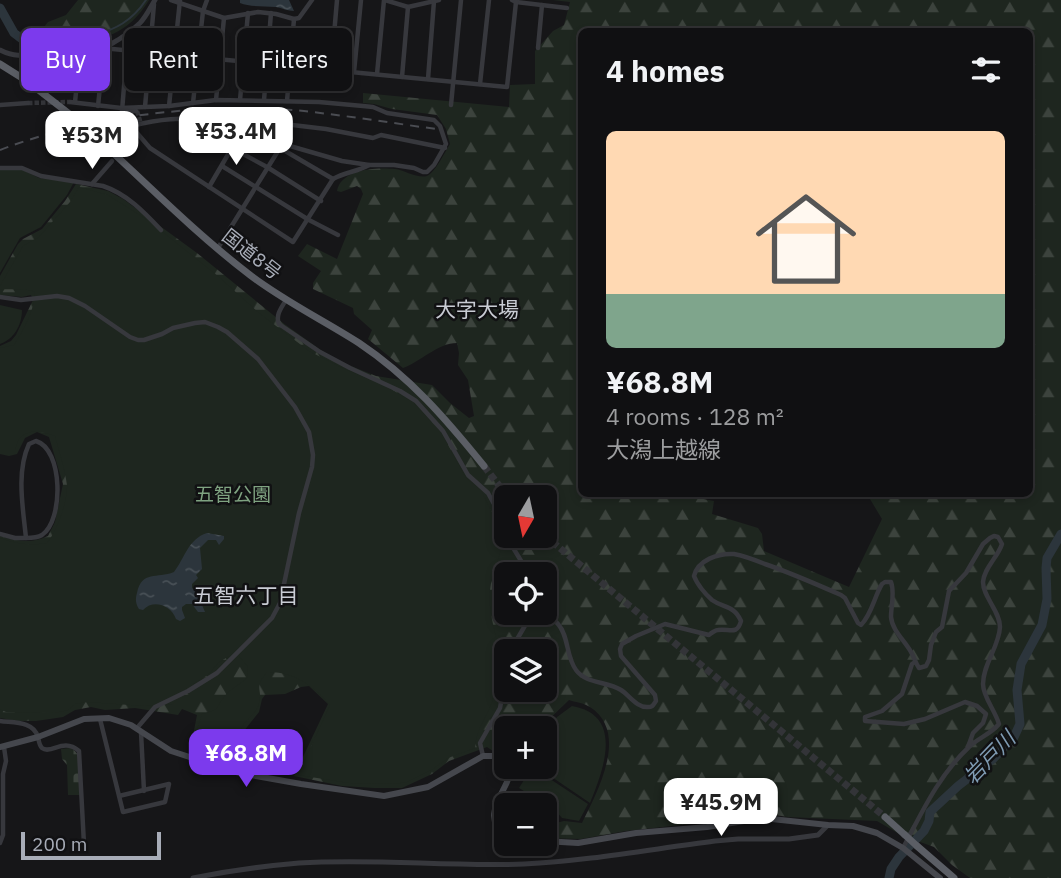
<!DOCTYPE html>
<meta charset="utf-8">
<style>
body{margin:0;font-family:"IBM Plex Sans","Noto Sans JP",sans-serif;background:#19191b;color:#f1f3f6;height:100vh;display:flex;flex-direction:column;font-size:26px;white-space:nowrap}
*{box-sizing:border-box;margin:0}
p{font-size:23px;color:#9c9d9f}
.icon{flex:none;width:38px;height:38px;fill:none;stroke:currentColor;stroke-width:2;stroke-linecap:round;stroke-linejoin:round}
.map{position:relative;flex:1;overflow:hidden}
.details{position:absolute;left:578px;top:28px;width:455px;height:469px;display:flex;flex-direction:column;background:#101012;border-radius:10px;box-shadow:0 4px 10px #0003,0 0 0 2px #303032}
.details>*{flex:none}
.top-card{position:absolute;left:21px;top:28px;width:452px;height:63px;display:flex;gap:14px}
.needle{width:46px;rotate:189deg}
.controls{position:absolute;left:494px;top:485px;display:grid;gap:14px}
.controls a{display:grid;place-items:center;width:63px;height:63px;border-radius:10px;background:#101012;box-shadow:0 4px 10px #0003,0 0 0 2px #303032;font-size:35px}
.scale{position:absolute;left:21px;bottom:18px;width:140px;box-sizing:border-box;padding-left:7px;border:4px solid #a8adb8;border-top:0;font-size:19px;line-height:24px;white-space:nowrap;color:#a8adb8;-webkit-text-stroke:5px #111113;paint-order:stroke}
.price{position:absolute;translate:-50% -60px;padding:0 16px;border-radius:14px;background:#fff;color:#222;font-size:23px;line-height:46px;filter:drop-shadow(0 2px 4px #0008)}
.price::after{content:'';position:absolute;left:50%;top:42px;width:21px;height:16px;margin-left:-10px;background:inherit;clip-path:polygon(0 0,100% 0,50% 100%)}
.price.selected{background:#7c3aed;color:#fff}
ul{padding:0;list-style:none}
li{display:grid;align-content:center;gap:14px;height:371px;padding:0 28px}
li+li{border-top:2px solid #303032}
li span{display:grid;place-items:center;height:217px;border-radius:10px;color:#555}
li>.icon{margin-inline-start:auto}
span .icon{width:126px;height:126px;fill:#fffc;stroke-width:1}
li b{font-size:30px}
h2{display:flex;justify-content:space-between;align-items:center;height:84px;padding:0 28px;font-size:30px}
.chip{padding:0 24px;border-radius:10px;background:#101012;box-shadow:0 4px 10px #0003,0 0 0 2px #303032;font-size:24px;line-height:63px}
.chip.selected{background:#7c3aed;color:#fff}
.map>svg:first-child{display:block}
.forest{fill:url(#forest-firs);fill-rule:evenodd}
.cemetery{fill:url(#cemetery-stones)}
.green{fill:#1e261f}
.water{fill:url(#water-ripples)}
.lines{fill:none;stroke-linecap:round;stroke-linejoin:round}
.stream{stroke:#2c353c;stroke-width:2}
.river{stroke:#2c353c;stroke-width:9}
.minor-tunnel{stroke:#333438;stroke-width:4.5;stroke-dasharray:4.5 2;stroke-linecap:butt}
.trunk-tunnel{stroke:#333438;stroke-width:7;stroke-dasharray:7 3.5;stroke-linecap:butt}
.minor{stroke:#37383d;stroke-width:4.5}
.tertiary{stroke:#37383d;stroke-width:5}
.secondary{stroke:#45474d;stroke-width:6}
.trunk{stroke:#5b5e65;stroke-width:7}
.rail{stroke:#4a4c52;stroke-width:2;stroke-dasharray:9 7;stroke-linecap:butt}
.trunk-bridge{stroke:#5b5e65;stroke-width:7}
.labels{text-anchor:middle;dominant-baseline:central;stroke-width:5;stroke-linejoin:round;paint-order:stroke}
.street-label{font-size:19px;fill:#a8adb8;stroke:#111113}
.park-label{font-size:19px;fill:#7fa381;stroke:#111113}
.neighbourhood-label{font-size:21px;fill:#c9ccd4;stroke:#111113}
.water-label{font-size:21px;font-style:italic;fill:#7f9bb3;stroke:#111113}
</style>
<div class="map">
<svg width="1061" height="878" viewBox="0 0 1061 878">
<defs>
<pattern id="forest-firs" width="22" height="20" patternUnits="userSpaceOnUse" patternTransform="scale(1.75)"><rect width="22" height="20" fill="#1e261f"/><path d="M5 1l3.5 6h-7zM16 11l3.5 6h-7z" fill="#3c433d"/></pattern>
<pattern id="cemetery-stones" width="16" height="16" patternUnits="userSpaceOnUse" patternTransform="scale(1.75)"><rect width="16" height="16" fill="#1e261f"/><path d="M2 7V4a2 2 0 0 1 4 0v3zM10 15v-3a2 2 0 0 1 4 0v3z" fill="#3c433d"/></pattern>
<pattern id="water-ripples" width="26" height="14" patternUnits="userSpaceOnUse" patternTransform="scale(1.75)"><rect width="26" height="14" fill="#2c353c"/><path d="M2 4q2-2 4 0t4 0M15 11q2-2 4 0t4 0" fill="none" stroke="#485056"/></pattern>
</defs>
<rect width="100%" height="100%" fill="#161618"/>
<g class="forest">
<path d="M78,0H149C121,46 85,41 38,45L32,42L48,22L66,15Z"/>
<path d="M553,0H1061V878H970L952,865L934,847L901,835L877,821L788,817L762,813L717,821L626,831L581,839L544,838V826L564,821L582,823C597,792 630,733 590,707C584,703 575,702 569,700L540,728H506V755L493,751L487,747L449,761L432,774L402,788H375L342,786L294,776L328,704L309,686L301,687L285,694L265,695L262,699L259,712L243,732L233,756L232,762L201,754L203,744L192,741L197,715L182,709L178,715L135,708L105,710L91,707L75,710L63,717L36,721H18L0,718V536C16,541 32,544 48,536L55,522L63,484L49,437L37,432L25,438L17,454L9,456L0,454V346L11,341L16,335L33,300L31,295L22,297L0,295V276L18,244L23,239L42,229L65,201L76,184L108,191L123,199L197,253L283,323L325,353L346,364L376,376L432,385L450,403L469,418L474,416L468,380L458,365L459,353L457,343C438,343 420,362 403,368L368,339L372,330L354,314L353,308L313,289V283L321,271L298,256L307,244L337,259L363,194L361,189L357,186L341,192L337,191C341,169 376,167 395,169C404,170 418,179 427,176C435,173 445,152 450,144L446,129L437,115L392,109L374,104L363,103V93L509,107L510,85L535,84V51L553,31L564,25L570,2ZM581,32H1029V494H867L882,519L849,587L764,551L762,534L758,528L712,514L714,501L698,498V494H581ZM506,497H544V536H506ZM506,574H544V612H506ZM506,651H544V690H506Z"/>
</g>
<polygon class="cemetery" points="70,748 75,751 78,755 80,795 68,795 67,765 62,759 61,749"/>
<g class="green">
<polygon points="0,170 23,170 39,178 74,182 67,195 41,227 20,238 0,273"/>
<path d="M79,187L108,195L149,221L219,277L259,313L309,351L340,367L384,385L413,402L441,432L466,478L481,490L505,539C498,561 487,583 490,606C492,627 500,644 498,665C497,677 495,691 492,702C486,719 476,729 475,748L448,758L433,769L407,782L394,784L349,783L298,775L330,705C313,686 294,671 267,672C253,689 263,688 259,703C257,713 247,718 242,727C237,736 233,748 229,759L204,753L205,743L194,738L202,714C221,709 214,710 224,697C227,692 241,683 247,678L248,667L239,656H229L218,663L208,675L193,684L173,704L145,706L86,702L75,704L68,710L55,713L6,712L0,709V538C16,544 31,546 47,543C57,531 68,501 67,485C65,469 59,451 55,436C44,432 29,428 20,438C17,441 17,446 15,450H0V348L14,345C24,329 34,312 35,292C27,288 10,290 0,289V286L23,246L39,237L70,202Z"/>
<path d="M0,305L22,310C22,325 14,339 0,344Z"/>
<path d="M572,706C625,715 603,771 590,803L537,767L544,766V731L557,717Z"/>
<polygon points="532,767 588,804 579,821 562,818 555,810 519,788"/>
</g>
<g class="water">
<path d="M240,0H289L294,11C288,11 282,8 276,7C264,6 250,7 240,3Z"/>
<path d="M207,533L224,536V539L219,545L216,540H208L200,548L202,569L196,575L198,578L192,584V588L202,597V605L205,612H198L192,604H186L182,607V610L185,618L180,621L176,619C171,605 153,599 143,610L139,609C136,604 135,600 137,593C142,570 157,579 174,572C185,558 188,539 207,533Z"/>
</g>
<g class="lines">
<path class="stream" d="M93,36C116,29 132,21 146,0"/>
<g class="river">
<path d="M0,8L14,33L31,46C51,41 72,41 93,36"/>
<polyline points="889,878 891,869 899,857 924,831 929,821 930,812 958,786 993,759 1014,737 1020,724 1017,690 1021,664 1042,625 1047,599 1046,568 1047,558 1061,534"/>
</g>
<g class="minor-tunnel">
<polyline points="28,103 70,102"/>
<polyline points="137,111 141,124"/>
<polyline points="114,157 122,142"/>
</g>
<g class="trunk-tunnel">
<polyline points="484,466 508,497"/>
<polyline points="544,535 885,817"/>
</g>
<g class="minor">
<polyline points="171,0 224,18 258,12 276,14 294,19 299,18 312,0"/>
<polyline points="385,0 408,7 439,0"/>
<polyline points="512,0 516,2 567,8"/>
<polyline points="102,48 507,87 516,2"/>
<polyline points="538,48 542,5"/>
<polyline points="127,50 122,111 136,111"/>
<polyline points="331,70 337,0"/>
<polyline points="354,72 361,0"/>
<polyline points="377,74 384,0"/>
<polyline points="402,77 408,7"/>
<polyline points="428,79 434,1"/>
<polyline points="480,84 489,0"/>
<polyline points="216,100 224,18"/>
<polyline points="240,100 248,13"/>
<polyline points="264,100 271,13"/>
<polyline points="287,101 294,19"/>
<polyline points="70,102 121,108 169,106 216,100 319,102 363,106 373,107 387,113 434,120 440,126 446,144 434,165 427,172 423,172 414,168 394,165 369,165 342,161 210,123 284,124 326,129 373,138 381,135 445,148"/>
<polyline points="75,102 80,54"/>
<polyline points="193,103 203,11 207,0"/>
<polyline points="0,105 28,103"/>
<polyline points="451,105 461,0"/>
<polyline points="98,106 104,48"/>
<polyline points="169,106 180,0"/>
<polyline points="145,107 154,4"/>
<path d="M210,123C185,115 156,120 131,126L150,148L293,242L333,179C345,172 357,172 369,165"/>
<polyline points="122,142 131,126"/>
<polyline points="232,148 267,167 321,201"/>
<polyline points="280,148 333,179"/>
<polyline points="222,166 309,220 338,235"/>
<path d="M0,168H22L41,176L103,186C127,194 144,212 161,230"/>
<polyline points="92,184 112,161"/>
<polyline points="209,187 240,134"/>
<polyline points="218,248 283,143"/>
<polyline points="0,297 21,300 57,296 69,298 85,306 130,337 138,340 144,340 162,334 173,328 195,323 205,322 218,327 227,332 258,359 295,407 309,432 313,455 312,467 299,513 280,603 272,618 217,673 188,691 155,707 137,728"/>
<path d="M286,300C282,307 275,315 279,324L320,352L350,368L400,391L416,401L443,431L468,475L488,493L494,504L506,534"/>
<path d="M36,441C63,449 64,520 42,535C37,538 32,538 26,538C23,508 16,472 29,444Z"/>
<polyline points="0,534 15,538 26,538"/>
<polyline points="506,536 529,574"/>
<path d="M540,612C546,616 554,619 558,624C569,636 566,657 576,670C586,684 607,681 621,690C629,695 637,708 648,707C653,707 653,705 656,701L655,695L621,656L620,649L622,644L636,636L665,624L709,635C711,633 716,630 718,630C729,628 737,636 741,621C734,605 723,608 712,600C705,594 697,584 694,576C698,560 718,553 734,554C745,556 755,560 765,564C791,573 816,584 841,595L845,598L858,623L861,625C872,614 874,597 882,584L885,582H891C895,593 891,605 891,617C892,630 905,641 911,652C914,657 915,662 919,668L926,666L929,660L931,645L936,632L942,627L949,591L966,573L983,544L990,538L994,536L998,537L1002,544C998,557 984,568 983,582C983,597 1000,611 1000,627C999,647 983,664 983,684C983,697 995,710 999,724C991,734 978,738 969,747C939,775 922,812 903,848"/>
<polyline points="512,651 516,641 533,612"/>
<polyline points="915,662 912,664 902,694 882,711 865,717 865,721 904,724 925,719 965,702 977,706 986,714 983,723 973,733 968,747"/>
<polyline points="100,719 123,812 165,802 169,784 119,796"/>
<path d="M0,721C14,723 33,721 38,737C39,741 39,745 42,748C51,755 63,737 79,751L84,844"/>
<polyline points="141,732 144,791"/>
<polyline points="483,756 480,743 500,708 504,687 506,669"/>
<polyline points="0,843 3,835 3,774 6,761 4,747"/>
</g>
<g class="tertiary">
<path d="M0,50C19,60 29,53 48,51C60,50 70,55 81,54C102,52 125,37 140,23C146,17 150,8 155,0"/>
<path d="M193,878C228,871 264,866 299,863C374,858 449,867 524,864C588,861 652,849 715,841L738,839H789L818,835L828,825"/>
</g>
<g class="secondary">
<polyline points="0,747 38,737 84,719 109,718 131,725 171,751 239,773 301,784 384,796 428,787 483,756 494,756 506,764"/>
<path d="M506,834C483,820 499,800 507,782L509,777L507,766"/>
<polyline points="544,841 578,843 636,833 707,827 762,818 828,825 853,826 877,833 903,848 940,878"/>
</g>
<g class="trunk">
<polyline points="0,64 27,81 72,116"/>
<path d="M95,136C146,183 195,233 250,275C284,301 323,320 359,343C410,377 446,419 484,466"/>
<polyline points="885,817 905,835"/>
<polyline points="917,846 954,878"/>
</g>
<path class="rail" d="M0,150C90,115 208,102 304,111C348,116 392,123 436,129"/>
<g class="trunk-bridge">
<polyline points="72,116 95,136"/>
<polyline points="905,835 917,846"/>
</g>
</g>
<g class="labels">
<g class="street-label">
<text transform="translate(252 254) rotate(38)">国道8号</text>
</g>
<g class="park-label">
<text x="233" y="494">五智公園</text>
</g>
<g class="neighbourhood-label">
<text x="477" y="309">大字大場</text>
<text x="246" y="595">五智六丁目</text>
</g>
<g class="water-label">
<text transform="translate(989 757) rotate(-46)">岩戸川</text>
</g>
</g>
</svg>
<div class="controls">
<a><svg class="needle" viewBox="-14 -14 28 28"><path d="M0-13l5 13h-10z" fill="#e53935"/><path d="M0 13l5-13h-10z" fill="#9c9d9f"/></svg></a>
<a><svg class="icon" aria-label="locate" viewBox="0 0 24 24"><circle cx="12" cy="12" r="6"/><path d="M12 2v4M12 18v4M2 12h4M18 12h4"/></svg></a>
<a><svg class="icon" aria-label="layers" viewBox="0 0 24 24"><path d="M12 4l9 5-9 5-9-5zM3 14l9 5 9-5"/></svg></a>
<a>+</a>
<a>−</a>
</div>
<div class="scale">200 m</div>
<b class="price" style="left:236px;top:167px">¥53.4M</b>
<b class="price" style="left:92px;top:171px">¥53M</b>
<b class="price selected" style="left:246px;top:789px">¥68.8M</b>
<b class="price" style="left:721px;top:838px">¥45.9M</b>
<div class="top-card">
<a class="chip selected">Buy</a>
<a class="chip">Rent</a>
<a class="chip">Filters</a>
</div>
<section class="details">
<h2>4 homes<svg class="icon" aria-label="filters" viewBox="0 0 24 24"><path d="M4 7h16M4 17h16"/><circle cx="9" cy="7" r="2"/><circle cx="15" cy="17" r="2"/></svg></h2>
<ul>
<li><span style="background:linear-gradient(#ffd9b3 75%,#7fa58c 0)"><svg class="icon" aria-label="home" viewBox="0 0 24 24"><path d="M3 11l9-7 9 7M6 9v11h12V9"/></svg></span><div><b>¥68.8M</b><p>4 rooms · 128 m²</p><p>大潟上越線</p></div></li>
</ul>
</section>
</div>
